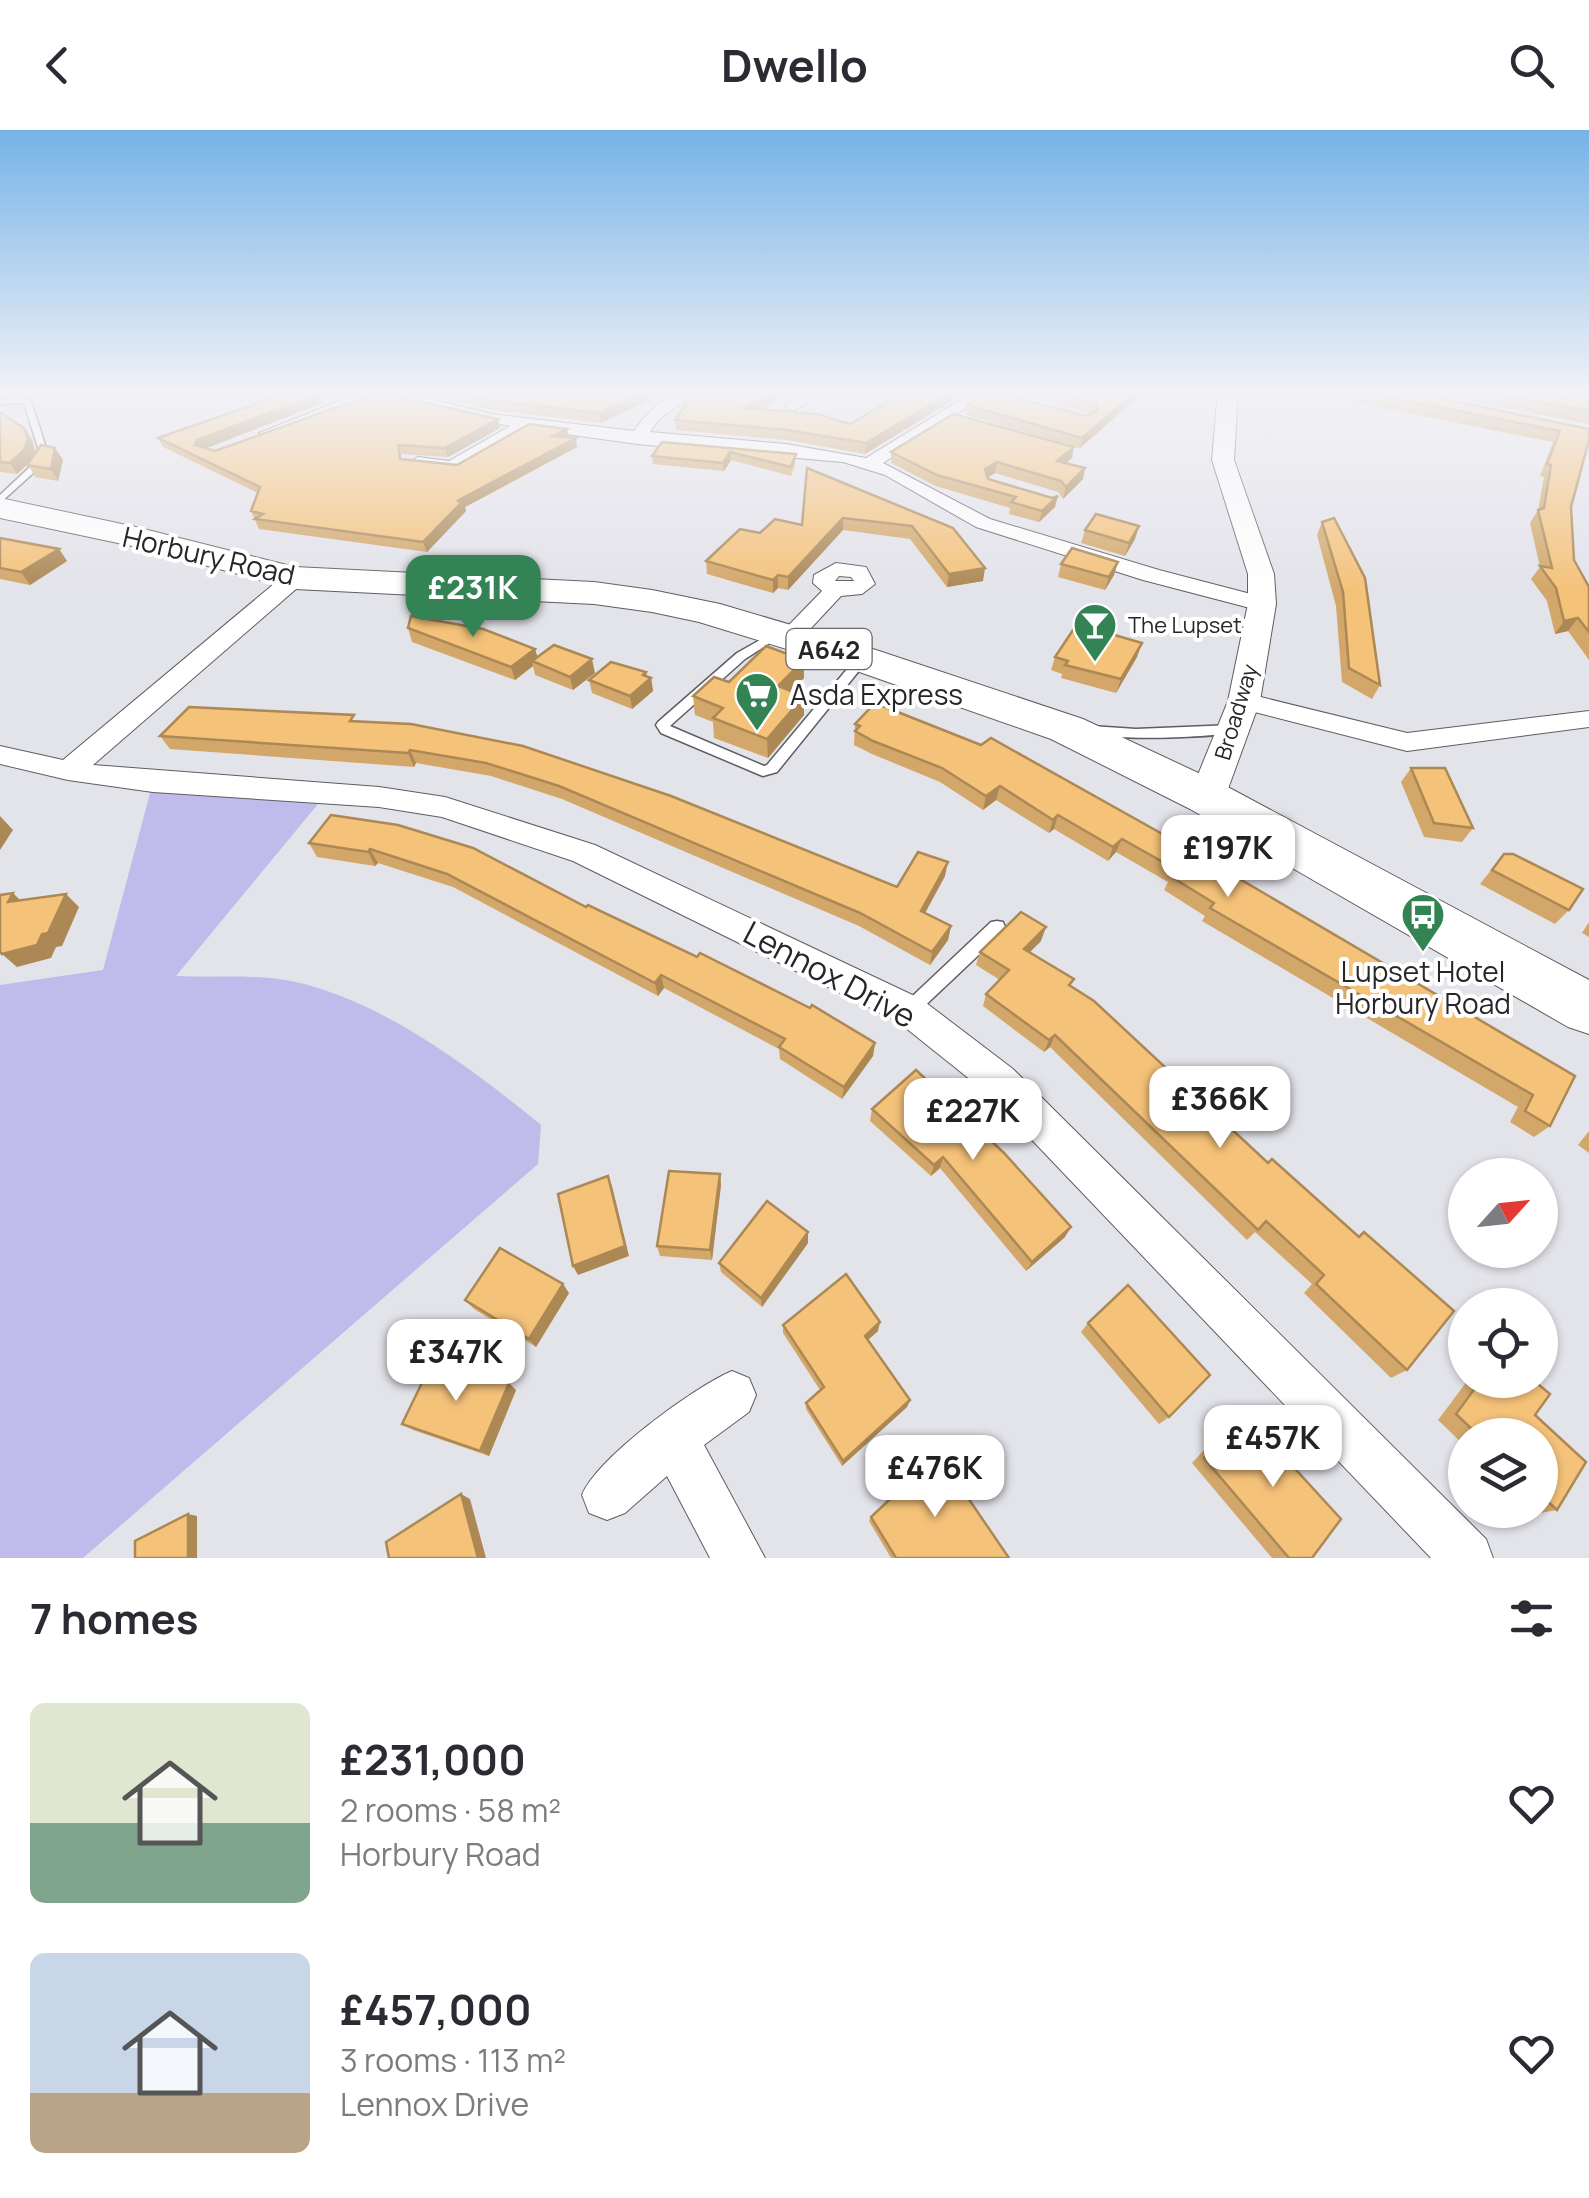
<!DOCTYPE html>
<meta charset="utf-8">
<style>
body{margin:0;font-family:Manrope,sans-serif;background:#f2f2f3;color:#2b2b33;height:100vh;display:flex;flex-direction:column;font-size:38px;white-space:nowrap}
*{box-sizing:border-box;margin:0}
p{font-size:32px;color:#7c7c81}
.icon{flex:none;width:55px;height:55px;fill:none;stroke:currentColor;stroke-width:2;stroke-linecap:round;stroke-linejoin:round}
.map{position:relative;height:1428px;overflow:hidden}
.drawer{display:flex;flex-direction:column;background:#fff;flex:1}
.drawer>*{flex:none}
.needle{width:65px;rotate:63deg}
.tools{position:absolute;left:1448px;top:1028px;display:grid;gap:20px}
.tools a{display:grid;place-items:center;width:110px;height:110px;border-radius:50%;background:#fff;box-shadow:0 2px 8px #0004;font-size:50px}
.price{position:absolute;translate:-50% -85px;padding:0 22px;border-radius:20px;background:#fff;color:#222;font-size:32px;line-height:65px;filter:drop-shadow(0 2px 5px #0008)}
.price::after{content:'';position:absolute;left:50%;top:60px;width:30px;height:22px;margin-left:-15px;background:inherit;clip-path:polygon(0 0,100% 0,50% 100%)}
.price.active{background:#338354;color:#fff}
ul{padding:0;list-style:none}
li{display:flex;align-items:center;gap:30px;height:250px;padding:0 30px}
li span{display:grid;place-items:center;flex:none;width:280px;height:200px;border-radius:15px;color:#555}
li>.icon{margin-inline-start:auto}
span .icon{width:120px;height:120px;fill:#fffc;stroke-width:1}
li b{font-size:42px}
h2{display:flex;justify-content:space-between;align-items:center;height:120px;padding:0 30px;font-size:42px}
header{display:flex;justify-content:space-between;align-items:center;height:130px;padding:0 30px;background:#fff;font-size:45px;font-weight:700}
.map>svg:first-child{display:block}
.green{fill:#bfbbeb}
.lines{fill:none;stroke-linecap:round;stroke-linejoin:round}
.service-casing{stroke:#5e5d63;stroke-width:3}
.minor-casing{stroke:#5e5d63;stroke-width:2}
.tertiary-casing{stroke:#5e5d63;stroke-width:2}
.trunk-casing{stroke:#5e5d63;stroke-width:2}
.service{fill:#fff;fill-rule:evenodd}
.minor{fill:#fff;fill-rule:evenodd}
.tertiary{fill:#fff;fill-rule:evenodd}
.trunk{fill:#fff;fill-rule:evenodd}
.wall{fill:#d3a769}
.shaded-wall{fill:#ac8855}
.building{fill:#f5c27a;stroke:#ac8855;stroke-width:2.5}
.labels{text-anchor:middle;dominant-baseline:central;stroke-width:8;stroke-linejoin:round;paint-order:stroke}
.far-poi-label{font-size:22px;fill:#262628;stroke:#fff;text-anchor:start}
.far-street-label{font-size:22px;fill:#262628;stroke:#fff}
.shield{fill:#fff;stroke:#676768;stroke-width:2.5}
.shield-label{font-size:25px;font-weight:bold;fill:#262628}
.street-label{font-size:28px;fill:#262628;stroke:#fff}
.poi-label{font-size:28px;fill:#262628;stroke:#fff;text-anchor:start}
.near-street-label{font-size:32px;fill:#262628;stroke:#fff}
</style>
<header><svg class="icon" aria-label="back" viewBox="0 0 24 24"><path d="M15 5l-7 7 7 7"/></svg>Dwello<svg class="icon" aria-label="search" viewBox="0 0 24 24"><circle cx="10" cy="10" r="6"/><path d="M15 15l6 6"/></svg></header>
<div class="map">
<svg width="1589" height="1428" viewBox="0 0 1589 1428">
<rect width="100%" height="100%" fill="#e3e3ea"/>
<path class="green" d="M153,652L327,663L176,846C213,848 255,844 291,851C382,870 471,938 541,995L538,1034L83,1428H0V855L103,840Z"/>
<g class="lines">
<defs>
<g id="service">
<polygon points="18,267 31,271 47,321 40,337 0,373 0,365 33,334 39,321 24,273 0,274 0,270"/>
<polygon points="778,500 784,503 782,505 745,529 670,596 764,636 767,635 858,526 866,526 866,532 777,642 763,646 758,644 661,603 656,595 658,592 737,523"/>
<path d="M1233,595L1240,599L1238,602C1211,607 1104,613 1084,600L1091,596L1136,599Z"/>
<polygon points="997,791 1003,792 1005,797 1003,802 915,885 909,888 903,885 900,880 903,875 991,792"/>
</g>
<g id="minor">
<path d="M365,261H396L492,284L634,301C650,278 670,261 698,261L658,290L650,302L786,314L866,328L975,261H992L883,333L990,389L1159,440L1270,469L1273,474L1270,479H1254L1143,450L976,397L885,345L843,332L637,314L530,299L458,341L418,337L409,332L418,327L449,331L510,296L380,267L273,307L259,303Z"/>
<polygon points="783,261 810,261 817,266 793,281 785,276 796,267"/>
<path d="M836,433L866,437L875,454L862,464L841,466L798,512H782L778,507L782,502L822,461L813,453L814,445ZM839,446L851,447L854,451H835Z"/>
<polygon points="295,442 306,448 303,453 93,635 379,657 445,667 595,715 921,869 1013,939 1486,1409 1493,1428 1431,1428 987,963 897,891 573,731 442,687 379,677 153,662 68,650 0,634 0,616 63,630 287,443"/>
<polygon points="1244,563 1407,603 1589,581 1589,597 1407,621 1235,577 1231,571 1235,565"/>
<path d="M732,1241L749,1248L756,1265L749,1282L704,1315L765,1428H710L667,1346L625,1383L607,1390L589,1383L582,1365C597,1328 694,1257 732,1241Z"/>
</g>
<polygon id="tertiary" points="1218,261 1238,261 1234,330 1274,444 1276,474 1260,571 1225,667 1220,676 1207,679 1194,676 1189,667 1228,571 1248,474 1248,444 1212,330"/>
<polygon id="trunk" points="0,368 136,397 295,437 594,452 652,460 720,474 876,520 1083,589 1224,655 1589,850 1589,904 1568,897 1190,679 1051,609 848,538 699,492 652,482 594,474 295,459 132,416 0,388"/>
</defs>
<use href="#service" class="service-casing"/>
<use href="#minor" class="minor-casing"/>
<use href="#tertiary" class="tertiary-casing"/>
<use href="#trunk" class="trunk-casing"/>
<use href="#service" class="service"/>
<use href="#minor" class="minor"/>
<use href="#tertiary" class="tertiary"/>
<use href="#trunk" class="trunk"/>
</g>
<g class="wall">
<polygon points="413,261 669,261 601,293 493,280"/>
<polygon points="695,261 785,261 785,266 761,280 850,294 902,263 895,261 968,261 865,324 787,310 676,300 675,290"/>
<polygon points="1016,261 1145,261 1080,318 966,285 967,275 1086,286 1092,284"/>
<polygon points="1316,261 1405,261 1589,299 1571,377 1574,430 1589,457 1589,530 1568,501 1555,504 1547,471 1531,449 1540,437 1530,393 1538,380 1544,347 1540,346 1553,312 1316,265"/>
<polygon points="1418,261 1527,261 1567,269 1571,261 1589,261 1589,294"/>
<polygon points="323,273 205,318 215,321 498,289 500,298 448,327 401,324 402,330 457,335 567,299 568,307 577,317 465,377 466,381 427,422 259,399 251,381 258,363 163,317 158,308"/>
<polygon points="0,282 25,299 32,310 35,321 31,329 55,318 63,330 58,351 35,347 28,334 17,344 0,342"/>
<polygon points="662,312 796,332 791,346 731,330 724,341 653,334 652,326"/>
<polygon points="891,322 1072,328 1066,333 1085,338 1083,349 1063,369 1058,362 995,343 987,348 988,349 1055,377 1039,392 1009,384 1010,378 936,356 891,333"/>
<polygon points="807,338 953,398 983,451 947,457 910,409 843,400 788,460 778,458 773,463 707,444 706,431 760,403 802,395"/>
<polygon points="1322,392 1380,555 1372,569 1342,552 1336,476 1317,405"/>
<polygon points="1085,400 1135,409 1125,426 1081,413"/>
<polygon points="0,408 59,419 67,431 30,455 0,449"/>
<polygon points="1118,432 1114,445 1105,460 1058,447 1061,434"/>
<polygon points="408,498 535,519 537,527 595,543 573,560 535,545 533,536 515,550 412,512"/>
<polygon points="1055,527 1137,527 1116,563 1061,548 1062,544 1051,540"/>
<polygon points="647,546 651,548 653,561 632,579 592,563 589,550"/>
<polygon points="804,548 792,561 804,566 804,585 768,628 714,608 713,592 695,585 693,566 729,552"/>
<polygon points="875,573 1575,946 1550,996 1534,1007 1510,992 1518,977 1202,791 1205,786 1164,760 1168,752 1116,722 1108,731 1054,699 1049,703 996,670 983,680 940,652 872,624 854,615 855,594"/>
<polygon points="356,591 897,757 945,746 925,783 951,796 948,810 930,835 859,796 562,669 491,646 416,633 414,637 170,619 160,606"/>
<polygon points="1411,638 1473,698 1462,712 1424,707 1401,652"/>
<polygon points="331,685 586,777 875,913 873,926 842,969 780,929 779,919 664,858 658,866 453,757 378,733 375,736 317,727 309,713"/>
<polygon points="1504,724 1569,780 1555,794 1480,754"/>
<polygon points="1589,792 1589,807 1582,803"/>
<polygon points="1041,811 1030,822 1071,856 1268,1033 1358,1106 1364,1102 1407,1240 1391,1248 1304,1163 1312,1154 1255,1102 1247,1110 1050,917 1044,922 983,876 986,864 1000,850 976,835 980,822"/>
<polygon points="872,979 1065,1107 1026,1141 940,1038 931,1046 870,991"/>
<polygon points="1589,1001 1589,1023 1578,1015"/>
<polygon points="721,1055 712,1130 660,1126 657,1116"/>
<polygon points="808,1113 762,1177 721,1142 719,1133"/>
<polygon points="569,1163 536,1217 474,1179 465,1170"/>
<polygon points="1088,1193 1169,1287 1159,1294 1081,1202"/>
<polygon points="783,1195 878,1201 868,1210 910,1270 907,1277 842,1336 806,1279 806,1273 820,1260 783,1203"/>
<polygon points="1468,1250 1497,1250 1501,1253 1503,1250 1533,1250 1550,1264 1535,1285 1586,1332 1557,1380 1535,1384 1531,1380 1540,1380 1540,1305 1465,1305 1465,1316 1438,1290"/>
<polygon points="516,1260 489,1326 413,1300 402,1294"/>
<polygon points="1244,1283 1312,1428 1272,1428 1192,1333 1232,1289"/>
<polygon points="871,1387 1009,1428 891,1428 869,1391"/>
</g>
<g class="shaded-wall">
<polygon points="647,261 669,261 601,293 599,283"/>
<polygon points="775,261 785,261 785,266 745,288 745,278"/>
<polygon points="953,261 968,261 865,324 866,313"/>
<polygon points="1136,261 1145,261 1080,318 1082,308"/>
<polygon points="320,264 323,273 202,320 195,315 197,310"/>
<polygon points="498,289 500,298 448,327 445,318"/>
<polygon points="25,299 32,310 35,321 30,332 17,344 10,333"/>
<polygon points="567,299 569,308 553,306"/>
<polygon points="576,308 577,317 465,377 466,381 427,422 423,412 457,371"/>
<polygon points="1074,317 1072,328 1055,342 1057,331"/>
<polygon points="55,318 63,330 58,351 51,339"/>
<polygon points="730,322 731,330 724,341 723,333"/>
<polygon points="997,332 995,343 983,350 985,339"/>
<polygon points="1085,338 1083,349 1063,369 1066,357"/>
<polygon points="1058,366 1055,377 1039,392 1042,381"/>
<polygon points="843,388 843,400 788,460 788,447"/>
<polygon points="1139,396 1135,409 1125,426 1129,413"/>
<polygon points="59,419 67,431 30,455 21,442"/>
<polygon points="1118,432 1114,445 1105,460 1109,447"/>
<polygon points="985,438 983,451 947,457 949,444"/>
<polygon points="778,445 778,458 773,463 773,450"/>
<polygon points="1578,488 1568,501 1555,504 1564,491"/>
<polygon points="1142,513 1137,527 1116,563 1121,549"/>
<polygon points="535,519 539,532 532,531 533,536 515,550 511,537"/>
<polygon points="592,529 595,543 573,560 570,547"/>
<polygon points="804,530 804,548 778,575 778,556"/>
<polygon points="646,542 648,551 651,548 653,561 632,579 630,566"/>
<polygon points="804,566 804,585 768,628 767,609"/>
<polygon points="410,620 416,633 414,637 408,623"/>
<polygon points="1000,656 996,670 983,680 986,666"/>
<polygon points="1058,685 1054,699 1049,703 1053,690"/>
<polygon points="0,686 13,700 0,720"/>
<polygon points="1122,709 1116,722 1108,731 1113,717"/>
<polygon points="370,719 378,733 375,736 368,722"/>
<polygon points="948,732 945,746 919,794 921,781"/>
<polygon points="13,763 26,776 8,772"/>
<polygon points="66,764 79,777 62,816 56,817 51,828 17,837 2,824 42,804"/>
<polygon points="951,796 948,810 930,835 932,822"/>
<polygon points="1046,797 1041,811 1020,832 1024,819"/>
<polygon points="661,845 664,858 658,866 655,853"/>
<polygon points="1055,905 1050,917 1044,922 1049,910"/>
<polygon points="875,913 873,926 842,969 844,957"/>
<polygon points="943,1027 940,1038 931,1046 934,1035"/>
<polygon points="720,1044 721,1055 712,1130 710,1120"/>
<polygon points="608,1046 612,1056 629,1126 578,1145 573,1136"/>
<polygon points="1071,1097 1065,1107 1026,1141 1032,1132"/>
<polygon points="808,1102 808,1113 762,1177 761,1168"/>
<polygon points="563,1154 569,1163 536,1217 529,1209"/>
<polygon points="880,1192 878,1201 863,1214 865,1206"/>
<polygon points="509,1253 516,1260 489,1326 480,1321"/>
<polygon points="910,1270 907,1277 842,1336 843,1331"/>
<polygon points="461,1364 470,1369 486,1428 478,1428"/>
<polygon points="188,1384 197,1386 197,1428 188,1428"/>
</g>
<g class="building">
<polygon points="293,261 312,261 320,264 197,310 195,315 215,321 379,262 498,289 445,318 398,315 400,329 457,335 529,294 567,299 553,306 576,308 457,371 463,371 423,412 255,389 263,384 251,381 260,357 158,308"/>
<polygon points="452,261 647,261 599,283 490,270"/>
<polygon points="695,261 775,261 745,278 817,284 850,294 906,261 953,261 866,313 787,300 675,290"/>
<polygon points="990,261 1086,286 1097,281 1097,274 1052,261 1136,261 1082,308 967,275"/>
<polygon points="1357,261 1405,261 1589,299 1589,310 1571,377 1574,430 1589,457 1589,502 1578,488 1564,491 1556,458 1540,436 1552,438 1538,380 1544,378 1551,335 1547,334 1560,301"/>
<polygon points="1482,261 1527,261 1569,269 1572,261 1589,261 1589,281"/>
<polygon points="0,282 25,299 28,310 23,321 10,333 0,332"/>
<polygon points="953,284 1074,317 1057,331 1085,338 1066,357 1061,351 997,332 985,339 988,349 1052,368 1058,366 1042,381 1011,372 1016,367 937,345 891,322"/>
<polygon points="662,312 796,324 791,337 730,322 723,333 652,326"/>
<polygon points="41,315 55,318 51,339 27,335"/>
<polygon points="807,338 953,398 985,438 949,444 912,396 843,388 788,447 778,445 773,450 706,431 740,399 760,403 775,389 802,395"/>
<polygon points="1096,384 1139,396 1129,413 1085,400"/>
<polygon points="1334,388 1365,448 1380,555 1349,538 1343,462 1322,392"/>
<polygon points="0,408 59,419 21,442 0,438"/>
<polygon points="1072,418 1118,432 1109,447 1061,434"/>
<polygon points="411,486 483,499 535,519 511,537 408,498"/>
<polygon points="1077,494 1142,513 1121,549 1065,535 1068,531 1055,527"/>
<polygon points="554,515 592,529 570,547 532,531"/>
<polygon points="766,516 804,530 778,556 804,566 767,609 713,588 723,578 693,566 714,547 729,552"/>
<polygon points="611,532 646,542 643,545 651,548 630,566 589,550"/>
<polygon points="875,573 981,615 991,608 1182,715 1575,946 1550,996 1525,981 1533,965 1210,778 1214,773 1170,746 1177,740 1122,709 1113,717 1058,685 1053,690 1000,656 986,666 942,638 873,611 855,601 860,596 855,594"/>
<polygon points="189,577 354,585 350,591 411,594 523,616 671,666 897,757 918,722 948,732 921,781 951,796 932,822 860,783 559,656 486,633 410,620 408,623 160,606"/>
<polygon points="1411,638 1445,638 1473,698 1434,693"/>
<polygon points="331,685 398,695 473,718 586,777 588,775 697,827 700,823 810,878 812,875 875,913 844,957 779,917 785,909 661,845 655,853 447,744 370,719 368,722 309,713"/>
<polygon points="1504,724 1513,724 1583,759 1569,780 1492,740"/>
<polygon points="13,763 8,772 66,764 48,803 42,804 37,815 2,824 0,822 0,765"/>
<polygon points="1021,782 1046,797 1024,819 1074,849 1069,855 1094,871 1268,1033 1272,1029 1359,1107 1364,1102 1454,1181 1407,1240 1316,1154 1324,1145 1266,1091 1258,1100 1055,905 1049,910 986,864 1009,840 980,822"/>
<polygon points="916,940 1004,1023 1071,1097 1032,1132 943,1027 934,1035 872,979"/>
<polygon points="669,1041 720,1044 710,1120 657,1116"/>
<polygon points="608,1046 625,1116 573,1136 558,1064"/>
<polygon points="767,1071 808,1102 761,1168 719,1133"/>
<polygon points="500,1118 563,1154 529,1209 465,1170"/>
<polygon points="846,1144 880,1192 865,1206 910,1270 843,1331 806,1273 824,1257 783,1195"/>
<polygon points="1128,1155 1210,1245 1169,1287 1088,1193"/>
<polygon points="434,1228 509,1253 480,1321 402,1294"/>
<polygon points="1481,1250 1497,1250 1509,1261 1516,1250 1533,1250 1550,1264 1535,1285 1586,1332 1557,1380 1540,1364 1540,1305 1478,1305 1456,1284"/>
<polygon points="1244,1283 1341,1389 1312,1428 1289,1428 1204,1328"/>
<polygon points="938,1324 1009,1428 896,1428 871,1387"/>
<polygon points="461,1364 478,1428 389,1428 386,1412"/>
<polygon points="188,1384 188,1428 135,1428 135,1411"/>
</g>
<linearGradient id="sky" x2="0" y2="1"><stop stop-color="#75b3e8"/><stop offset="0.57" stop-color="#f2f2f6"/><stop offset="1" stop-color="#f2f2f6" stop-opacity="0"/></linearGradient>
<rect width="1589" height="461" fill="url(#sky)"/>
<defs>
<symbol id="bar-pin" viewBox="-11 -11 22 30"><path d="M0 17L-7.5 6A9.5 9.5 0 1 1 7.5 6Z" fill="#338354" stroke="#fff"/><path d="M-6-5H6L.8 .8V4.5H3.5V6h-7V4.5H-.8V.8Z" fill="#fff"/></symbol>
<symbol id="supermarket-pin" viewBox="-11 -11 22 30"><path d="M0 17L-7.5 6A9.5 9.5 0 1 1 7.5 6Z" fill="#338354" stroke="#fff"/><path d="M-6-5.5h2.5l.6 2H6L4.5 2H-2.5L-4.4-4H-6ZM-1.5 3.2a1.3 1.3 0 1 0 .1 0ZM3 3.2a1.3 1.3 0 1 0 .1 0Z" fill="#fff"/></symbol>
<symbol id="bus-pin" viewBox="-11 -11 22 30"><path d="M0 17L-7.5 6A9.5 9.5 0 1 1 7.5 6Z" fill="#338354" stroke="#fff"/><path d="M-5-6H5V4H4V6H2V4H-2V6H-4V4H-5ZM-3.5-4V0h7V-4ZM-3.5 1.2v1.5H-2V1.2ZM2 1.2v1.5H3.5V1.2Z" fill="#fff"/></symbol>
</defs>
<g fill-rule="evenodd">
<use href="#bar-pin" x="1070" y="470" width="50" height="68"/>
<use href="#supermarket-pin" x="732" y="539" width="50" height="68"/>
<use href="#bus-pin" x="1398" y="760" width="50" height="68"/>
</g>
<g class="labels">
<g class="far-poi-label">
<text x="1128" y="495">The Lupset</text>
</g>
<g class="far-street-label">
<text transform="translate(1236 582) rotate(-73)">Broadway</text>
</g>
<rect class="shield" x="786.5" y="499" width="85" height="40" rx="8"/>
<g class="shield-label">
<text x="829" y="519">A642</text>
</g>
<g class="street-label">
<text transform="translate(209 425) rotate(13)">Horbury Road</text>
</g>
<g class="poi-label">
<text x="790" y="564">Asda Express</text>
<text x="1423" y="841" text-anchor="middle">Lupset Hotel<tspan x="1423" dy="32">Horbury Road</tspan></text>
</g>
<g class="near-street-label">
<text transform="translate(830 844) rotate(28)">Lennox Drive</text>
</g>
</g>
</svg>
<div class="tools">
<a><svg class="needle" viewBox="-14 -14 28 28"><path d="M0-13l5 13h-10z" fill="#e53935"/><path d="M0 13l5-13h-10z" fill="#7c7c81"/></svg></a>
<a><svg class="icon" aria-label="locate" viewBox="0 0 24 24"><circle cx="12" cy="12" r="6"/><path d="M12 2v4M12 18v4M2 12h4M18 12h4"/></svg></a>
<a><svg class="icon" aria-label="layers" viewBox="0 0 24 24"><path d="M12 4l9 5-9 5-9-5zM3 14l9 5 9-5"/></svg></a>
</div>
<b class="price active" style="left:473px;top:510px">£231K</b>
<b class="price" style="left:1228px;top:770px">£197K</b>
<b class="price" style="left:1220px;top:1021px">£366K</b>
<b class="price" style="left:973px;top:1033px">£227K</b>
<b class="price" style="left:456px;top:1274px">£347K</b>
<b class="price" style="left:1273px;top:1360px">£457K</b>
<b class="price" style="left:935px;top:1390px">£476K</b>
</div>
<section class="drawer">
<h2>7 homes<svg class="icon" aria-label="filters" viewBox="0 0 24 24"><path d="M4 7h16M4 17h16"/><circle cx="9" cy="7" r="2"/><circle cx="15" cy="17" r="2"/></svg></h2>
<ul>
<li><span style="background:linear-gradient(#dfe7d0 60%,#7fa58c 0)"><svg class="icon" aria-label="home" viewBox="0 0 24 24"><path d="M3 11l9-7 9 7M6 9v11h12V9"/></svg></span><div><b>£231,000</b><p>2 rooms · 58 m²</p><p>Horbury Road</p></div><svg class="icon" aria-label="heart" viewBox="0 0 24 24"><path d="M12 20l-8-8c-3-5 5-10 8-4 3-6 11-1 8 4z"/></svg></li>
<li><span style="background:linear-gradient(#c9d6e8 70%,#b9a48a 0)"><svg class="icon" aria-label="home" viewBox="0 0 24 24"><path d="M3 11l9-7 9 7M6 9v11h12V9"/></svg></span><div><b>£457,000</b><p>3 rooms · 113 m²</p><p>Lennox Drive</p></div><svg class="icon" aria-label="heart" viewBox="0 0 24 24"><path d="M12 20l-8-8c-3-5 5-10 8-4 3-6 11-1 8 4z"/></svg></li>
</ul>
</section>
